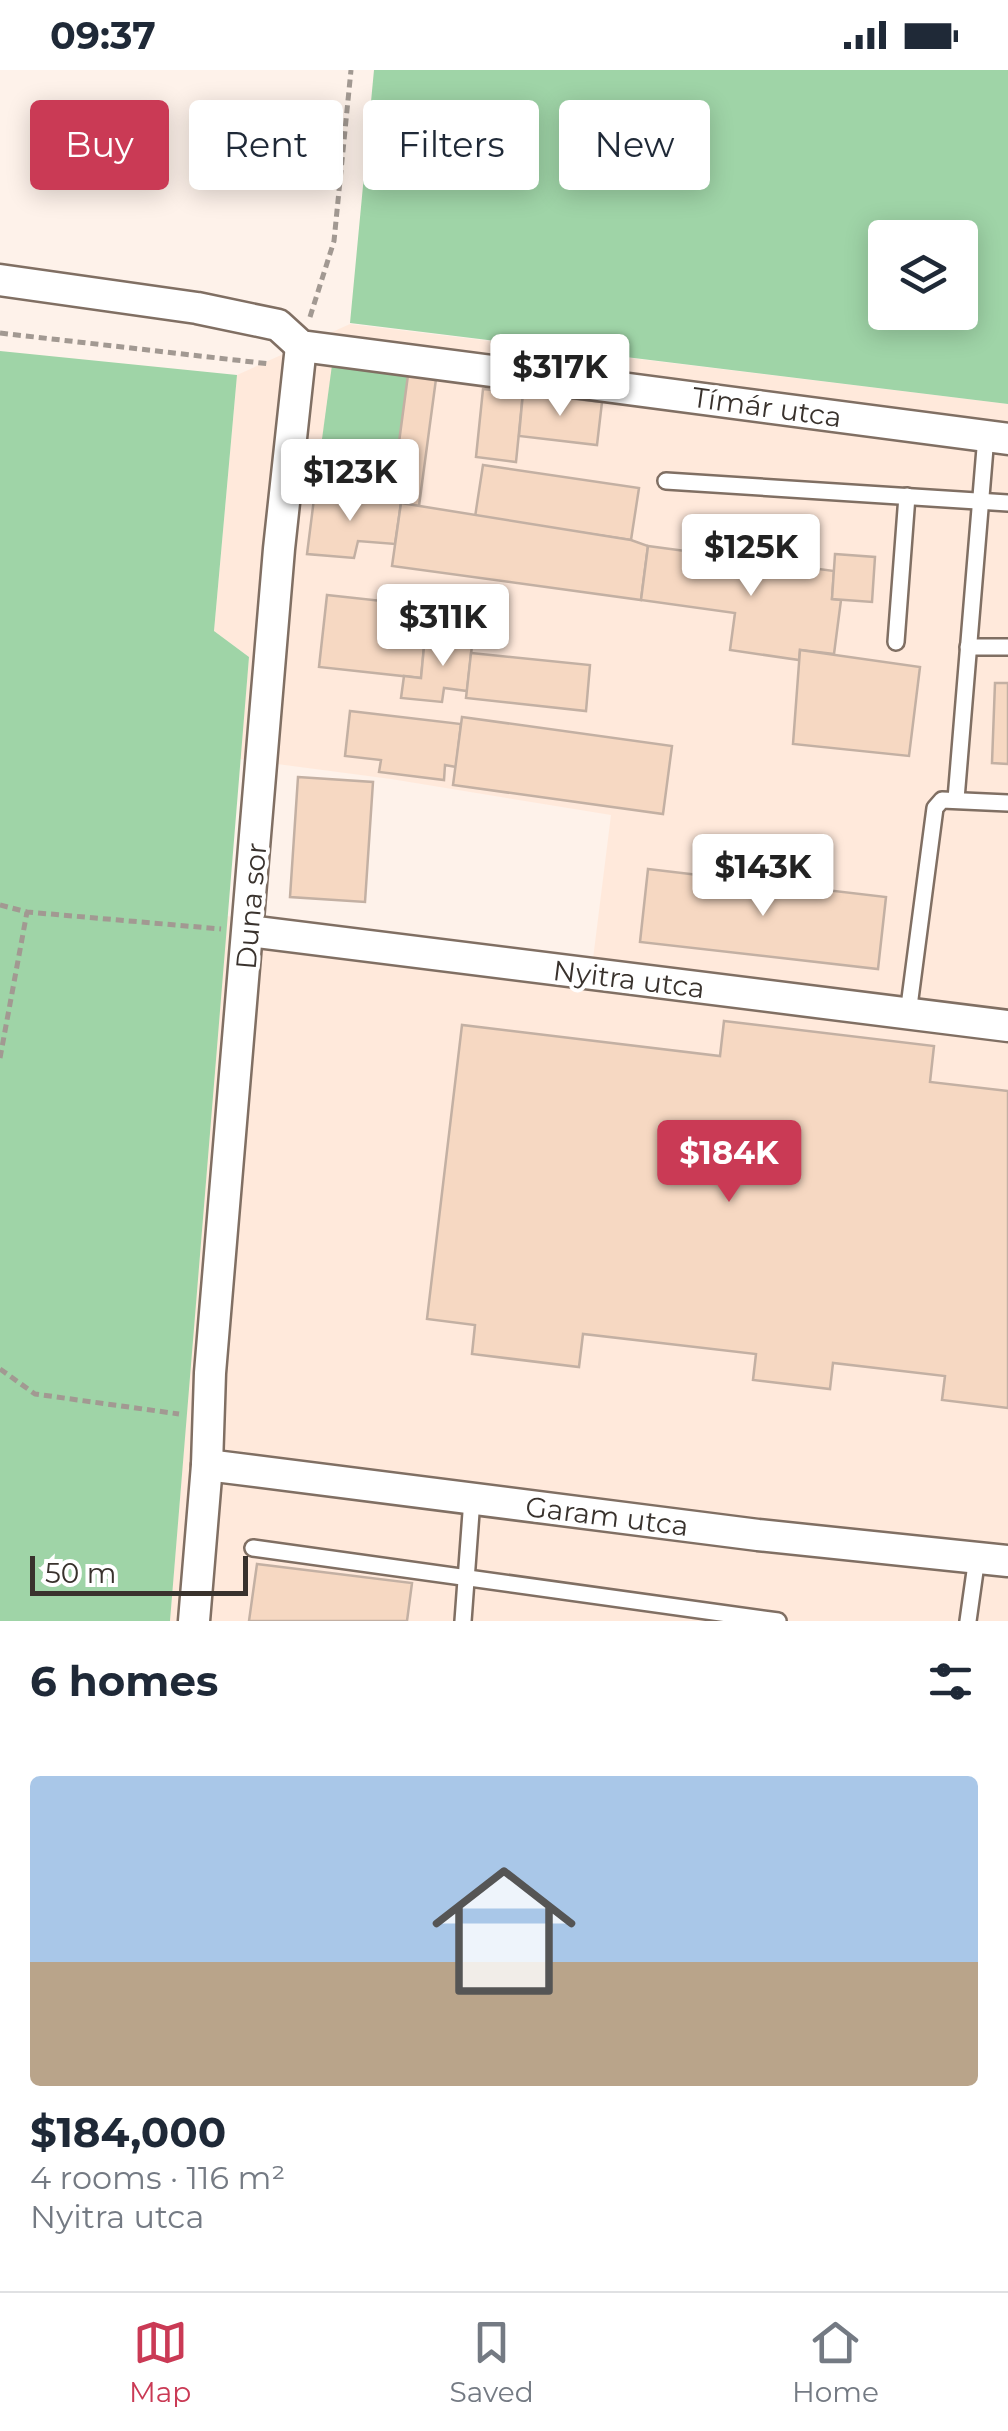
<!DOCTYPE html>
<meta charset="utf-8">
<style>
body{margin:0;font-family:Montserrat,sans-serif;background:#f6f6f7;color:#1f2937;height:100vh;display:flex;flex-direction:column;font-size:38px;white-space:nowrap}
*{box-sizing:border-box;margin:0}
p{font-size:32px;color:#747a83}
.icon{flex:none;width:55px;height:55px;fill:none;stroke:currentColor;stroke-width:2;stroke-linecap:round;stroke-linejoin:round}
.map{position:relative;height:1551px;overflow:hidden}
.panel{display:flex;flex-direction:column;background:#fff;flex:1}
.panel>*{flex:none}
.top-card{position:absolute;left:30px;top:30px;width:950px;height:90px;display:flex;gap:20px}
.buttons{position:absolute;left:868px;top:150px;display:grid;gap:20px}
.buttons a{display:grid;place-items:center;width:110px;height:110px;border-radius:10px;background:#fff;box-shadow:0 5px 25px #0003;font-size:50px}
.scale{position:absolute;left:30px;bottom:25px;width:218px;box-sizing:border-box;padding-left:10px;border:5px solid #39322d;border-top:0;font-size:28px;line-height:35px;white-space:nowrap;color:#39322d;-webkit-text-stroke:8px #fff;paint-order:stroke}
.price{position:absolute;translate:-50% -85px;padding:0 22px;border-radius:10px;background:#fff;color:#222;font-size:32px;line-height:65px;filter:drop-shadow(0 2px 5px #0008)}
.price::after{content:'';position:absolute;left:50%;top:60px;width:30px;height:22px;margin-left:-15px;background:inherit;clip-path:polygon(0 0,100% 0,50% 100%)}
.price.current{background:#ca3a55;color:#fff}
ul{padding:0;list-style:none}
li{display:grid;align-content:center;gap:20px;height:530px;padding:0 30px}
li+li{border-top:2px solid #e0e1e3}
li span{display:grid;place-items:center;height:310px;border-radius:10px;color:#555}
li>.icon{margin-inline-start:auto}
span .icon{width:180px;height:180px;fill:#fffc;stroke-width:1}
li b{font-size:42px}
h2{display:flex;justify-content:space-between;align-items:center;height:120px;padding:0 30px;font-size:42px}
.chip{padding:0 35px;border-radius:10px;background:#fff;box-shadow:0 5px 25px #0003;font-size:35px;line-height:90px}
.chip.current{background:#ca3a55;color:#fff}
.status{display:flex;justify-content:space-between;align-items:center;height:70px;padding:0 50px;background:#fff;direction:ltr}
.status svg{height:28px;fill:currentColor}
.tabs{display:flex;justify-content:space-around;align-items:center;height:140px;border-top:2px solid #e0e1e3;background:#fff;font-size:28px;color:#747a83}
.tabs a{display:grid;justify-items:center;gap:5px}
.tabs .current{color:#ca3a55}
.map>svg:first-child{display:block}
.built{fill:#ffe9db}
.green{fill:#9fd4a7;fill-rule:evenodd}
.building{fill:#f6d8c2;stroke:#c3b0a3;stroke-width:2.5}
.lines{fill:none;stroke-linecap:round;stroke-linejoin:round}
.service-casing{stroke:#806f63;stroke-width:20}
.minor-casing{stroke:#806f63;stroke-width:35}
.path{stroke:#a29992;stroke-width:5;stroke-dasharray:8 5;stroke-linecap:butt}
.service{stroke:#fff;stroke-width:15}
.minor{stroke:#fff;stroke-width:30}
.labels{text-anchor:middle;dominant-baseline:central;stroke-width:8;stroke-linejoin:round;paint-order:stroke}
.street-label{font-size:28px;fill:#39322d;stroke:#fff}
</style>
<div class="status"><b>09:37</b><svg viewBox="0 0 49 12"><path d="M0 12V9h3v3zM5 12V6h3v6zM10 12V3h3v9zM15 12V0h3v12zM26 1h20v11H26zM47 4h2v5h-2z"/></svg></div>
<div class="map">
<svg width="1008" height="1551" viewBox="0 0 1008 1551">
<rect width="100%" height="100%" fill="#fef2ea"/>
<polygon class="built" points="350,254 1008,334 1008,1551 170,1551 226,846 593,889 611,745 391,709 239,689 249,587 214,561 237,305"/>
<g class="green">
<path d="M374,0H1008V334L350,253ZM885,168H960V242H885Z"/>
<polygon points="0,281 237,305 214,561 249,587 170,1551 0,1551"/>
<polygon points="332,295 408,305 391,432 315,421"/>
</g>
<g class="building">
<polygon points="408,305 436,309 419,436 391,432"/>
<polygon points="483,319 523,323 516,392 476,387"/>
<polygon points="523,323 602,332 597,375 519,366"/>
<polygon points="483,395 639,418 631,470 475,447"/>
<polygon points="315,421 401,433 395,474 358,471 354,488 307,484"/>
<polygon points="401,433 631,470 648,476 641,530 392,496"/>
<polygon points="648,476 834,501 832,529 841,530 834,584 800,580 799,590 730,580 735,543 641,530"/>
<polygon points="835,484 875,487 872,532 832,529"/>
<polygon points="327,525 456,539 451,580 424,577 421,608 319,597"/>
<polygon points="454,555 474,557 467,621 444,618 442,632 401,628 404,606 421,608 424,577 451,580"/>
<polygon points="800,580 920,597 909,686 793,674"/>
<polygon points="471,583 590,595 586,641 466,628"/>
<polygon points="995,613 1008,613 1008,694 992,693"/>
<polygon points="350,641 461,654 456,697 445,695 444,710 379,702 381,690 345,686"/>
<polygon points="462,647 672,676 663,744 453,715"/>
<polygon points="298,707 373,712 365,832 290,827"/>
<polygon points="648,799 886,827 878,899 640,872"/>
<polygon points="724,951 934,976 930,1012 1008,1021 1008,1338 942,1330 945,1306 833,1293 830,1319 753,1310 756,1284 583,1264 579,1297 472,1284 475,1255 427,1249 462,955 720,986"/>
<polygon points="257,1494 412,1513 407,1551 249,1551"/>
</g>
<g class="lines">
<defs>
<g id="service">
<polyline points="666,411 1008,433"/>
<polyline points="896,572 907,426"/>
<polyline points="968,577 1008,577"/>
<polyline points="956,729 986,366"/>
<polyline points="908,944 935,738 942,730 1008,733"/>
<polyline points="253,1478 778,1551"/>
<polyline points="463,1551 472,1429"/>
<polyline points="968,1551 977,1487"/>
</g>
<g id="minor">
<polyline points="0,210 197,238 278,255 301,276 1008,369"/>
<polyline points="249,861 1008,956"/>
<polyline points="207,1395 758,1465 1008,1491"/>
<polyline points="194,1551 207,1395 210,1303 279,479 301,276"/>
</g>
</defs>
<use href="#service" class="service-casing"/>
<use href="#minor" class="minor-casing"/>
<g class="path">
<polyline points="310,247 334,171 351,0"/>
<polyline points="0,263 270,294"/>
<polyline points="0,835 27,842 221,859"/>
<polyline points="0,988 27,842"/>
<polyline points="0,1299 35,1324 179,1344"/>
</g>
<use href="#service" class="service"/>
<use href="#minor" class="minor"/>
</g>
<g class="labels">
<g class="street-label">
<text transform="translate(767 337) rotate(8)">Tímár utca</text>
<text transform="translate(251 836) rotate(-85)">Duna sor</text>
<text transform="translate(629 909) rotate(7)">Nyitra utca</text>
<text transform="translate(607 1446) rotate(7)">Garam utca</text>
</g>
</g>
</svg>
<div class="buttons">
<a><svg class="icon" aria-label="layers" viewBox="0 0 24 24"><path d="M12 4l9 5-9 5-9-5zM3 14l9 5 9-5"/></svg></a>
</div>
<div class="scale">50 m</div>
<b class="price" style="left:560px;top:349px">$317K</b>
<b class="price" style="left:350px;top:454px">$123K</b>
<b class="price" style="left:751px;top:529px">$125K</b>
<b class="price" style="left:443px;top:599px">$311K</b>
<b class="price" style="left:763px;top:849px">$143K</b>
<b class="price current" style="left:729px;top:1135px">$184K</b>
<div class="top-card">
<a class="chip current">Buy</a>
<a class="chip">Rent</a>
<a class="chip">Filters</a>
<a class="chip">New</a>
</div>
</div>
<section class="panel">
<h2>6 homes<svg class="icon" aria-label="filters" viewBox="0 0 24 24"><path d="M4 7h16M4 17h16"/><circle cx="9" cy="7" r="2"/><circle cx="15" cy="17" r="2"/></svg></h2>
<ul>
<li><span style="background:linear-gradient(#a9c7e8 60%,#b9a48a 0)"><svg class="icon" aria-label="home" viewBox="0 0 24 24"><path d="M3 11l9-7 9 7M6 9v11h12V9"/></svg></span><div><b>$184,000</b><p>4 rooms · 116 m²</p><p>Nyitra utca</p></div></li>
</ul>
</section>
<nav class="tabs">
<a class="current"><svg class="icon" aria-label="map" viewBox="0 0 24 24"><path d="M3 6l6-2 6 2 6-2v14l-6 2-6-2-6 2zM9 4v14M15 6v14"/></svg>Map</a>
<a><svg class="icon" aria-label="saved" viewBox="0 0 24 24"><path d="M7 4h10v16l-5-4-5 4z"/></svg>Saved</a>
<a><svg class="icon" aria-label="home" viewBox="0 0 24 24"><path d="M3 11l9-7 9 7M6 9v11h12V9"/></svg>Home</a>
</nav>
